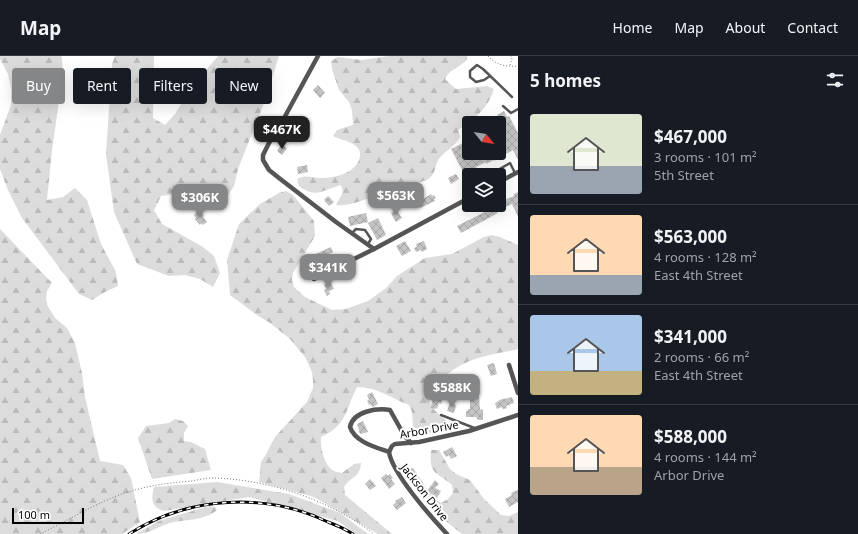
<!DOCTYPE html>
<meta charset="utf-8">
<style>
body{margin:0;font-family:"Noto Sans",sans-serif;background:#242831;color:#f1f3f6;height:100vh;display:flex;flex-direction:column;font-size:15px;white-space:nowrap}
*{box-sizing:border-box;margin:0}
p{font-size:13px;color:#9ea1a6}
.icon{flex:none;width:22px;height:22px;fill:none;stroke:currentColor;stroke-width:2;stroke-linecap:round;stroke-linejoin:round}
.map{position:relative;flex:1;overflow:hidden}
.details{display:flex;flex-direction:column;background:#171b24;width:340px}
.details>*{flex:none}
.banner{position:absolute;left:12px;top:12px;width:380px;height:36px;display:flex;gap:8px}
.needle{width:26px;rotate:120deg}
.fabs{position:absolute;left:462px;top:60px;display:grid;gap:8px}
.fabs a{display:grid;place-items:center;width:44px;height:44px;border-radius:4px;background:#171b24;box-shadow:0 4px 16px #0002;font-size:20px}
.scale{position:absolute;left:12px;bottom:10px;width:72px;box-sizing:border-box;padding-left:4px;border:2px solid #000;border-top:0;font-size:11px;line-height:14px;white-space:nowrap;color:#000;-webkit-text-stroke:3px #fff;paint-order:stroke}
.price{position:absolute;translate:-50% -34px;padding:0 9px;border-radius:8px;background:#858687;color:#fff;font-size:13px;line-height:26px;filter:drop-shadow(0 1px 2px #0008)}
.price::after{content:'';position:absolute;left:50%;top:24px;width:12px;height:9px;margin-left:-6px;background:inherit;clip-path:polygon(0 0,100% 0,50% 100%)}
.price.active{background:#222;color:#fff}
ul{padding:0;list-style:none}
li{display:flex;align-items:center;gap:12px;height:100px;padding:0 12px}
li+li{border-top:1px solid #363941}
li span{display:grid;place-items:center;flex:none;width:112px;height:80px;border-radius:4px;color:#555}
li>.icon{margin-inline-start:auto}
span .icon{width:48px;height:48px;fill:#fffc;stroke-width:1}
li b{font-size:17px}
h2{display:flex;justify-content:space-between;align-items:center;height:48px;padding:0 12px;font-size:17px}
.tag{padding:0 14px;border-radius:4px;background:#171b24;box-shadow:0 4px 16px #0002;font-size:14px;line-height:36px}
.tag.active{background:#858687;color:#fff}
header{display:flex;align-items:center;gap:24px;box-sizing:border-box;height:56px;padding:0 20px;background:#171b24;border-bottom:1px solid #363941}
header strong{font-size:19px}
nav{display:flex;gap:22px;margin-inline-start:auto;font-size:14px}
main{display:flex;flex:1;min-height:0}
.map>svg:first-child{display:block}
.forest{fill:url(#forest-firs)}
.building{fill:url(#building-cross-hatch)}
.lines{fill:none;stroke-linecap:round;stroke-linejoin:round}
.path{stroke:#777;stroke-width:1;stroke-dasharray:1 2;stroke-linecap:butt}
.service{stroke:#555;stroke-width:2.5}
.minor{stroke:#555;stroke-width:4.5}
.rail-casing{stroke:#000;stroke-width:3}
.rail{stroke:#fff;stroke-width:1.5;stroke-dasharray:4.5;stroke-linecap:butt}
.labels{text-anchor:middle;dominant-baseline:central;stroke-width:4;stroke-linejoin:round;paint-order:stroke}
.street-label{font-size:11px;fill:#000;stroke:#fff}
</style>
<header>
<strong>Map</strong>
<nav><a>Home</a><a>Map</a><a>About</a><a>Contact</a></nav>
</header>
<main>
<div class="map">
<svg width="518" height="478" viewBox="0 0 518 478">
<defs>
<pattern id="forest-firs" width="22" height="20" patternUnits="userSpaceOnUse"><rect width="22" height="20" fill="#dcdcdc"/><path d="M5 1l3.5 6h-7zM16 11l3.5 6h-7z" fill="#bbb"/></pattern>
<pattern id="building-cross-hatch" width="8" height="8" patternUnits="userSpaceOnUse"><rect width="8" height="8" fill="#c4c4c4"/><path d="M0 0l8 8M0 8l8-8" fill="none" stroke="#a7a7a7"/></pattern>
</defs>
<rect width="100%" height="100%" fill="#fff"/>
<g class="forest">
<polygon points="0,0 61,0 62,2 63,17 52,94 47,144 63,141 75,132 87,144 101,188 116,216 118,230 105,236 92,244 79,238 22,162 8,134 0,113 0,79 11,49 11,33 8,18 0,3"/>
<polygon points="115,0 154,0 153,62 165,69 175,58 190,33 218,0 279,0 266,42 238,113 234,130 224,145 209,145 194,140 177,138 161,140 154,154 162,168 203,191 214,200 220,217 213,231 200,223 185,219 169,220 137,208 114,156 106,98 112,8"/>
<path d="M389,0H467V3C459,13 450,12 445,23L456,33L487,30L494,33C488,52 475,63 458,74L460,81C454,92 444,95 439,103C435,109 436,116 430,122C422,128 409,127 400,130C379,135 358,151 336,149L343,136L341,129C322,134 317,143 299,130L297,123C307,118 311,122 322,122C335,122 354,117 359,104C366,87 342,85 333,80L337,74L353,69L352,54L349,46L339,34L332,13L331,5L338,1L362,4Z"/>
<path d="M286,135L293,139L314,165L315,180L293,217L292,224L294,231L305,241L332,254L346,253L368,245L386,232L397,220L425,202L452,198L484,181L492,179L500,181L518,189V293C497,298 474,300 456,312C451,315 446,319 441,323C434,329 426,335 429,346C433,356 444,360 449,369L444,375C433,378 423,377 413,371L412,356L409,349C391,342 377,331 357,331C346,352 347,370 321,381C320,391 324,408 332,414C335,416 338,416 342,417L354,408L361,407C360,422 351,420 344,431L345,439L392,478H378L314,441L259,426L261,406L265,400L275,381L307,346L313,332V325L312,316L305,301L290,283L270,267L257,259L230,239L227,204L239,168L260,148L279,137Z"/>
<polygon points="0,173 52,227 47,235 46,243 47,249 55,262 67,272 75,287 82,317 85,341 100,405 123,409 131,422 140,466 122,478 0,478"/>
<polygon points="175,363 183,365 188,370 184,377 184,385 191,386 205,393 211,414 152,423 138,382 146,370 169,367"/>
<path d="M431,394H439L450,413L456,418L470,424L484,443L501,459L509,460L518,456V478H462L443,463L419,435L408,420L405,413L413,412C423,424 427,439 441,447L448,443L453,437L452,429C436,415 429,420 431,394Z"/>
<path d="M217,426L289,438L340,457L368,478H356L338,465L249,441L164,455C151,451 151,443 154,431Z"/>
<path d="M209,450L215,451L217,454C204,465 186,463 170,467C156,471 150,478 135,478L159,465Z"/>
</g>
<g class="building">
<polygon points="318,29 325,37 320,42 313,34"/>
<polygon points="504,55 507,61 509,60 518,77 518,104 513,94 494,105 494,104 486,108 486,106 476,111 480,119 469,119 469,127 451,93 463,87 469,100 474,97 499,97 499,87 506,83 499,71 500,71 496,61 498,60 497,59"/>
<polygon points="295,66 302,69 301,73 303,74 301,78 297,76 293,84 288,82"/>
<polygon points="282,88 287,92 282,99 277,95"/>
<polygon points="307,109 308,116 298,118 297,111"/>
<polygon points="456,118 459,123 451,128 448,122"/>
<polygon points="518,136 518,161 512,148 496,155 498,157 461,177 457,170 499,149 499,146 514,140 514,138"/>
<polygon points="431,138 432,140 434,139 436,142 434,143 435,145 420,152 417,147"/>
<polygon points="328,140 334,146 329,150 324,144"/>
<polygon points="396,154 402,162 396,166 391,157"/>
<polygon points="198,155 200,157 201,156 204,160 203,161 207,166 203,169 201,167 200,169 195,163 196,162 194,159"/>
<polygon points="366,157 368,166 350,170 348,161"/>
<polygon points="378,162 386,179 377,184 368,167"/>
<polygon points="405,185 411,195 402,200 396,190"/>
<polygon points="424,185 427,193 422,196 421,194 416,196 414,192 417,191 416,188"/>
<polygon points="331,191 333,196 321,202 322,204 311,209 309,205 313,203 311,200"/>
<polygon points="330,225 334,233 329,235 330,238 327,240 324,234 326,233 324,229"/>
<polygon points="494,307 497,318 491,320 487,309"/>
<polygon points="462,321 468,323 464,337 458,336"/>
<polygon points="372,336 378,348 372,351 371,348 369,349 367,345 369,344 367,339"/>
<polygon points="436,337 441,338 440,343 442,344 441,348 439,347 437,353 435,352 435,353 431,352 431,350 434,339 435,340"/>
<polygon points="479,340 480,354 482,353 483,355 483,364 478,364 476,361 466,361 466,355 468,355 468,353 470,353 470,341"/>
<polygon points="512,341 514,347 506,350 507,352 503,353 502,351 497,353 495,347 499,345 499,344"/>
<polygon points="450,347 456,349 454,357 447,355"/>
<polygon points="363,365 368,376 360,378 357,368"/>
<polygon points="452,391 457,400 451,403 449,399 446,401 443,396"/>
<polygon points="386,418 388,420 390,418 393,422 391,423 395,428 389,433 381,422"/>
<polygon points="370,423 376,430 370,434 365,428"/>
<polygon points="435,424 439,428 435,432 441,435 437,442 427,435"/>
<polygon points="518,434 518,446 509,451 505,443 512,439 511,437"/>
<polygon points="402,441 406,447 397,454 393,449 396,446 395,445"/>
</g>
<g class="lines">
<g class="path">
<path d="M488,0C496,9 506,11 518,10"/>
<polyline points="510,9 512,3 511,0"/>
<path d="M40,478C67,465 94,448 122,438C146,430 166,427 191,425C198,424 205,422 212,422C269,423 329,444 374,478"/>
</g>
<g class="service">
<polyline points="490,20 484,24 476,26 470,21 470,15 477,9 483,13 512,41"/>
<polyline points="503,50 511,57 518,53"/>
<polyline points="489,119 510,107 515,117"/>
<polyline points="352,177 356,173 365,174 371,183 368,188"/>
<polyline points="441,359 477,373"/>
</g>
<g class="minor">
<polyline points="318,0 283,64 269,87 263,99 263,104 269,114 279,122 336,166 374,193"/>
<polyline points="499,126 518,116"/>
<polyline points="314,223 374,193 469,142"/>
<polyline points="509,309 518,337"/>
<polyline points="389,396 392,390 395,388 419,386 469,375 518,359"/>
<path d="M389,396C375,391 355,386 350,371C353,355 377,352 390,354L404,379L411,387"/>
<path d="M389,396C392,417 431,461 447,478"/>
</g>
<defs>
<path id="rail" d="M129,478C188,440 266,436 328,466C336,469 345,473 353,478"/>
</defs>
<use href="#rail" class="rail-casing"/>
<use href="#rail" class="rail"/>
</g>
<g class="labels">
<g class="street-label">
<text transform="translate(429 373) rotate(-10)">Arbor Drive</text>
<text transform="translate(425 436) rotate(52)">Jackson Drive</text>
</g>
</g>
</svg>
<div class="fabs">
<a><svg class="needle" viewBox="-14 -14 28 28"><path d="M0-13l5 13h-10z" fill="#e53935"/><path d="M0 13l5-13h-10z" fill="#9ea1a6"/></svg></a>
<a><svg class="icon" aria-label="layers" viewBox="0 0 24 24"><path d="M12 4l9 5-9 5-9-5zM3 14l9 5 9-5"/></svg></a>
</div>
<div class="scale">100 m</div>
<b class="price active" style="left:282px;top:94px">$467K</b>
<b class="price" style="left:396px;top:160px">$563K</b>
<b class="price" style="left:200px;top:162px">$306K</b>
<b class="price" style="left:328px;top:232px">$341K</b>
<b class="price" style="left:452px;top:352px">$588K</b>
<div class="banner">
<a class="tag active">Buy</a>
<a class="tag">Rent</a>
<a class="tag">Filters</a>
<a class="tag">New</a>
</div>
</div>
<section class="details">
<h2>5 homes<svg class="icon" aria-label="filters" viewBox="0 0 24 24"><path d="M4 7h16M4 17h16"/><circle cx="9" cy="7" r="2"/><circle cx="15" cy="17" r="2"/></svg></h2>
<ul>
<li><span style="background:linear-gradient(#dfe7d0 65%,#9aa5b1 0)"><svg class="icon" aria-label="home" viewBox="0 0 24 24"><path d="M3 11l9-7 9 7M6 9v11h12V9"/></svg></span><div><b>$467,000</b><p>3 rooms · 101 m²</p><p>5th Street</p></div></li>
<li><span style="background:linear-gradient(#ffd9b3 75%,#9aa5b1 0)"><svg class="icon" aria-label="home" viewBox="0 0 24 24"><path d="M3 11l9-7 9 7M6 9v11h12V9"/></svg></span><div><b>$563,000</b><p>4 rooms · 128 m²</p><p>East 4th Street</p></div></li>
<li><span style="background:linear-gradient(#a9c7e8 70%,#c2b280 0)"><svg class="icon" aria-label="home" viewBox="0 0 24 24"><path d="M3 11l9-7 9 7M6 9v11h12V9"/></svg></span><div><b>$341,000</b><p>2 rooms · 66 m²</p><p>East 4th Street</p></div></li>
<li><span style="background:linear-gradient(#ffd9b3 65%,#b9a48a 0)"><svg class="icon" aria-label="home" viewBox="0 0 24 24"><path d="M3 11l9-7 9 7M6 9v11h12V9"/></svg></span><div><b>$588,000</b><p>4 rooms · 144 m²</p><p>Arbor Drive</p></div></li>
</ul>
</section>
</main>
